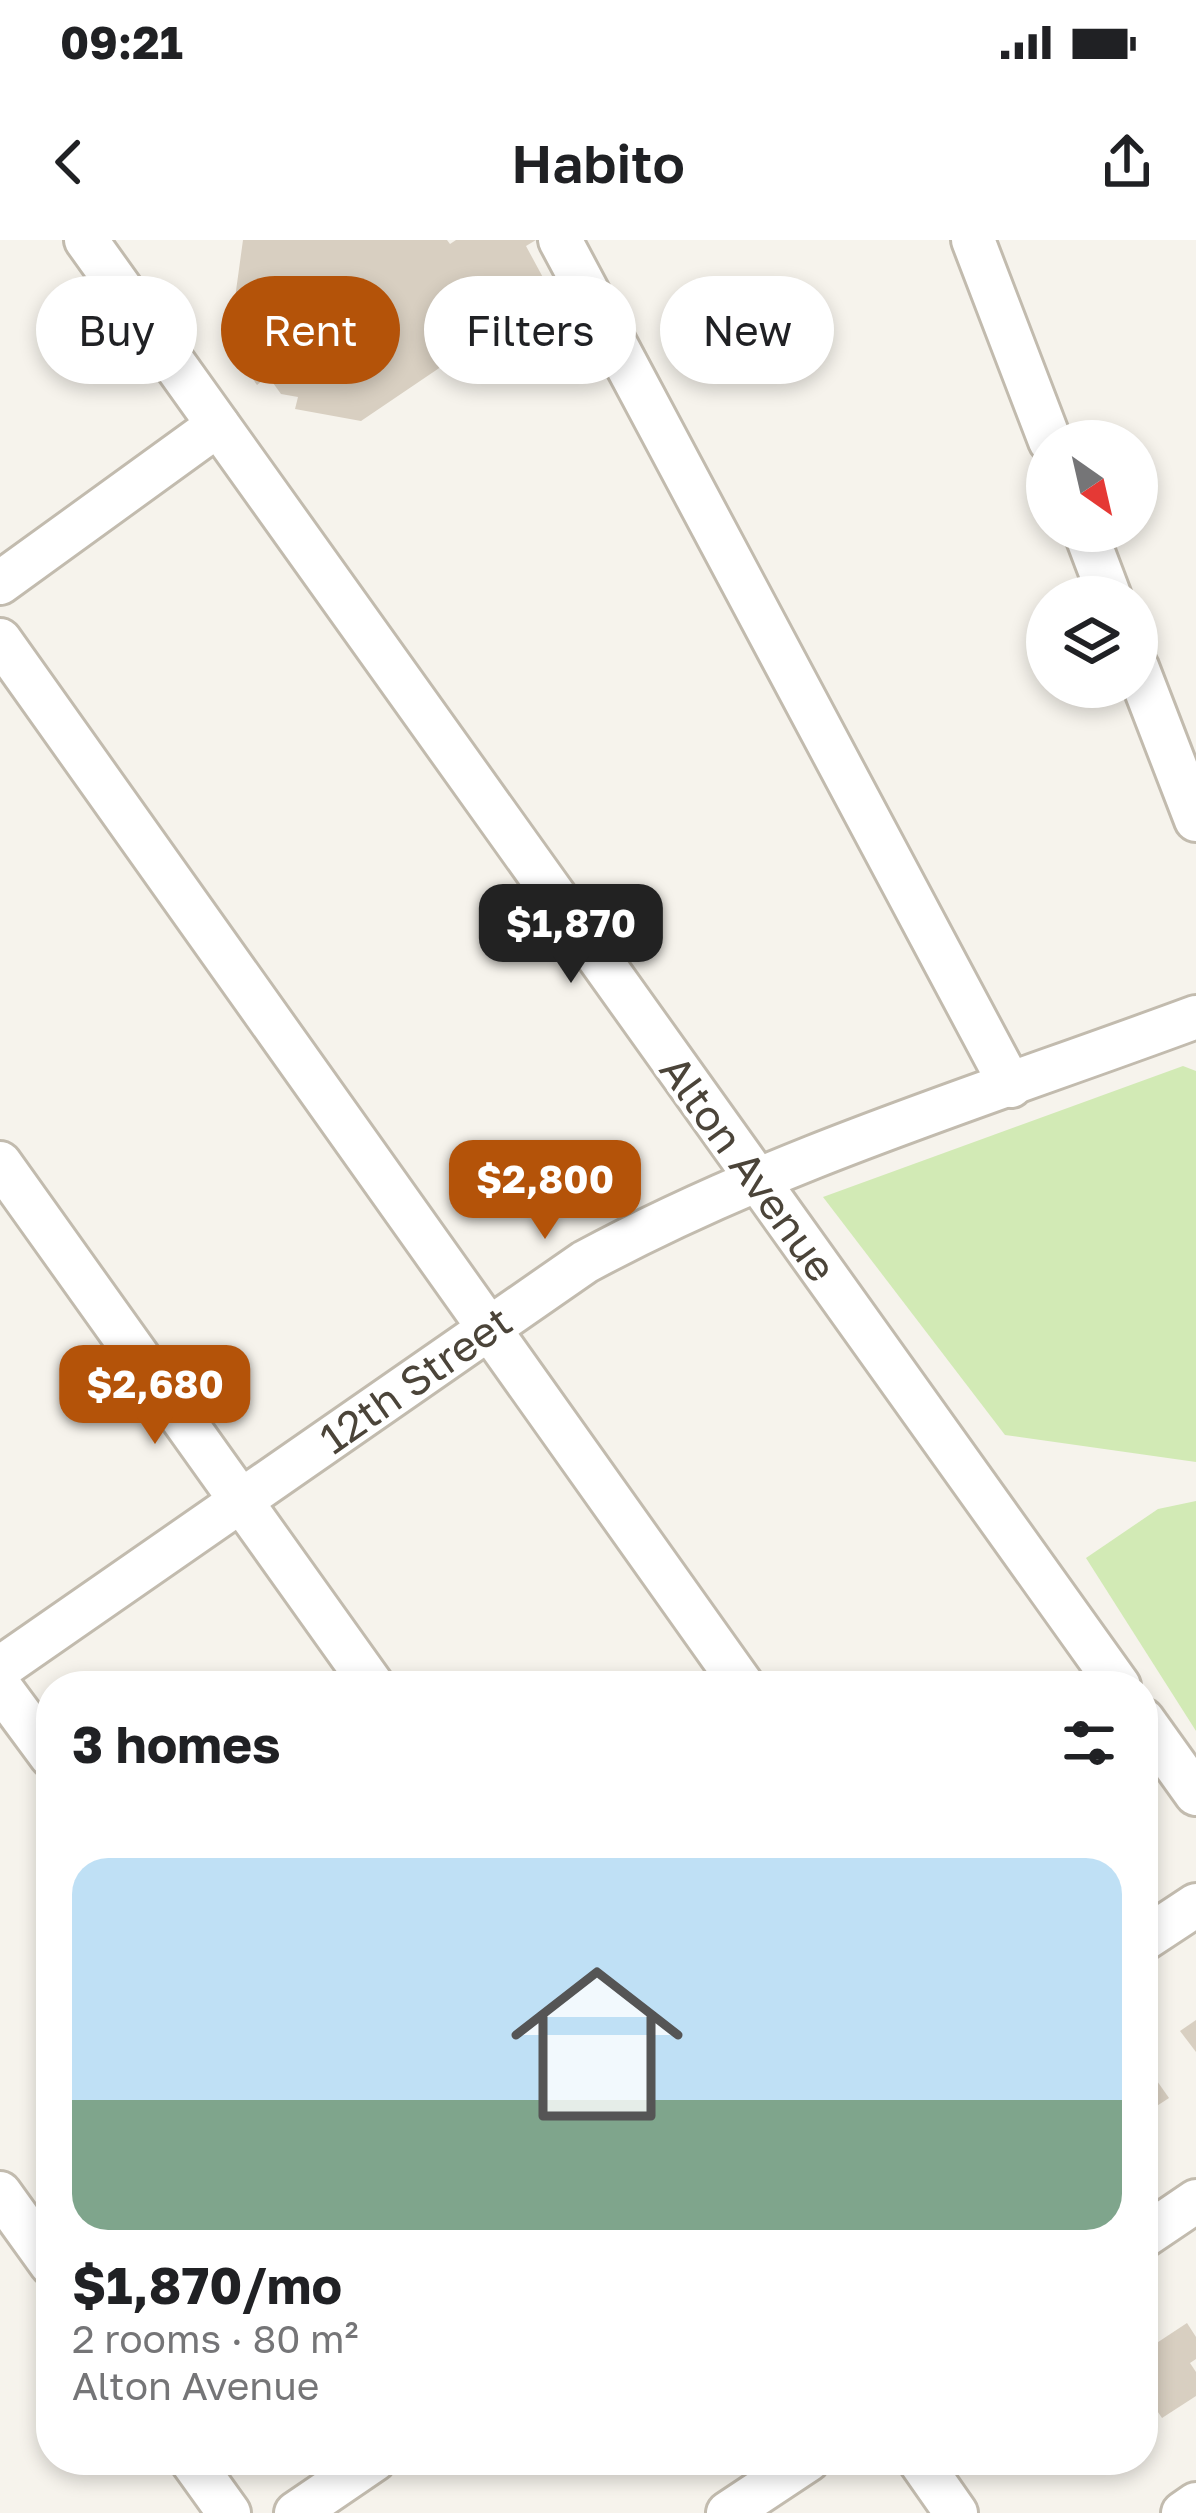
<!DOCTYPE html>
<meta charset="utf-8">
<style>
body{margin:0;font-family:"Golos Text",sans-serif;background:#f2f2f2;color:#202124;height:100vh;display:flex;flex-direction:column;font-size:45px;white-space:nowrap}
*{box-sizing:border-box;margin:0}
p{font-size:39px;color:#757577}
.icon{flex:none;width:66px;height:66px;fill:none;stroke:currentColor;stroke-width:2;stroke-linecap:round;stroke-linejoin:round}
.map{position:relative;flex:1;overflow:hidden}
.sheet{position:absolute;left:36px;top:1431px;width:1122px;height:804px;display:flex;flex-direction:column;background:#fff;border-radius:48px;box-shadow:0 6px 18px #0003}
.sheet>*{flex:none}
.hud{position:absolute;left:36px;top:36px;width:1125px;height:108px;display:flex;gap:24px}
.needle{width:78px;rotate:146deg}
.tools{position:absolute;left:1026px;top:180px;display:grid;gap:24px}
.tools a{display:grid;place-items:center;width:132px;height:132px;border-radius:50%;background:#fff;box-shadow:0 6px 18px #0003;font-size:60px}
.price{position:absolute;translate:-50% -102px;padding:0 27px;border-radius:24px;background:#b45309;color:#fff;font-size:39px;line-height:78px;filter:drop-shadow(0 3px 6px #0008)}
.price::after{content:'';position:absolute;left:50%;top:72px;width:36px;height:27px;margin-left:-18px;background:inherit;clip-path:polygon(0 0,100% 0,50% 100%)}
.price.selected{background:#222;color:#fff}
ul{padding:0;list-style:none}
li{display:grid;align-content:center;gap:24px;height:636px;padding:0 36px}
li+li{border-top:3px solid #e0e0e0}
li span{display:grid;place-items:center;height:372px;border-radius:36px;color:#555}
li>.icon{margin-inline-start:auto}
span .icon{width:216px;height:216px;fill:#fffc;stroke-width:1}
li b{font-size:51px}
h2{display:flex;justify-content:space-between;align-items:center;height:144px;padding:0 36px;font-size:51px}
.tag{padding:0 42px;border-radius:54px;background:#fff;box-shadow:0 6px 18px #0003;font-size:42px;line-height:108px}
.tag.selected{background:#b45309;color:#fff}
.status{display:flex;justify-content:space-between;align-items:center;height:84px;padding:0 60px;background:#fff;direction:ltr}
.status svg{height:33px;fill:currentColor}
header{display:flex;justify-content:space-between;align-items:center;height:156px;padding:0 36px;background:#fff;font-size:54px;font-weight:600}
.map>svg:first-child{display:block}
.green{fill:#d2eab5}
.building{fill:#d8cfc1}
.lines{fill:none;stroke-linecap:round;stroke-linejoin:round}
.minor-casing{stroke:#c2bbae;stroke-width:48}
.minor{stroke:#fff;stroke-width:42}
.labels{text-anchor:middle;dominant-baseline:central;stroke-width:9;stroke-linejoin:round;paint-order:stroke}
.street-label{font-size:42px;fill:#4b4439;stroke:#fff}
</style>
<div class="status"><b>09:21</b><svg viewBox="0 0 49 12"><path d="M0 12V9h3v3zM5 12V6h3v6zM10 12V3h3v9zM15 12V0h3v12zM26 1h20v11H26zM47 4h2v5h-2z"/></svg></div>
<header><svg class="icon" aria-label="back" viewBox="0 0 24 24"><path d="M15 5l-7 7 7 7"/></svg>Habito<svg class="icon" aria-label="share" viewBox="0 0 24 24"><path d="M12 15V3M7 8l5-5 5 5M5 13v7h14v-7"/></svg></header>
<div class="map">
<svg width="1196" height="2273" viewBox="0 0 1196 2273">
<rect width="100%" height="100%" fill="#f6f3ec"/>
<g class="green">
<polygon points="1183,826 1196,831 1196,1222 1005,1195 823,957"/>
<polygon points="1196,1261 1196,1491 1086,1318 1158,1269"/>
</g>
<g class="building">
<polygon points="243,0 447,0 450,4 456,0 536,0 526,6 553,56 513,77 496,46 485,50 476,36 468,41 457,116 361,181 295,169 298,157 281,154 268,136 257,145 235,113 247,103 232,80"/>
<polygon points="1196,1780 1196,1812 1180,1791"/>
<polygon points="1143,1821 1169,1858 1143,1875"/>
<polygon points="1187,2083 1196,2097 1196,2119 1190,2123 1196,2132 1196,2156 1162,2178 1143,2150 1143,2112"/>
</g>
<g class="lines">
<defs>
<g id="minor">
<polyline points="86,0 1119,1446"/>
<polyline points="560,0 1011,846"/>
<polyline points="973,0 1050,201"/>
<polyline points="1085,291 1110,357"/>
<polyline points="0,343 218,185"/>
<polyline points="0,400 743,1446"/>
<polyline points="1137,427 1196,580"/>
<polyline points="0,923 373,1446"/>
<path d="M0,1428L585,1022C777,918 991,853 1196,777"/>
<polyline points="0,1447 51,1516"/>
<polyline points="1143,1480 1196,1554"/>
<polyline points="1143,1700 1196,1665"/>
<polyline points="0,1953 51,2024"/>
<polyline points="1143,1997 1196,1961"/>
<polyline points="191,2220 229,2273"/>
<polyline points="919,2220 956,2273"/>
<polyline points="296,2273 374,2220"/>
<polyline points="728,2273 808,2220"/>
<polyline points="1183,2273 1196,2264"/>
</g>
</defs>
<use href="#minor" class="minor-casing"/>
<use href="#minor" class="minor"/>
</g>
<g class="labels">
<g class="street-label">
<text transform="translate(749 928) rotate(54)">Alton Avenue</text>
<text transform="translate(415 1139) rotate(-35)">12th Street</text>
</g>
</g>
</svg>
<div class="tools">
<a><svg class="needle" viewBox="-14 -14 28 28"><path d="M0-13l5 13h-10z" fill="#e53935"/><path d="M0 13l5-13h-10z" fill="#757577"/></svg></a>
<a><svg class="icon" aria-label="layers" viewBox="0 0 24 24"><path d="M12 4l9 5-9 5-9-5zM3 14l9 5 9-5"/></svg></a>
</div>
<b class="price selected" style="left:571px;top:746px">$1,870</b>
<b class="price" style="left:545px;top:1002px">$2,800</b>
<b class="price" style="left:155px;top:1207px">$2,680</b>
<div class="hud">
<a class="tag">Buy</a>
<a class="tag selected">Rent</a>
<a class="tag">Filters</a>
<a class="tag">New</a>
</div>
<section class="sheet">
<h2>3 homes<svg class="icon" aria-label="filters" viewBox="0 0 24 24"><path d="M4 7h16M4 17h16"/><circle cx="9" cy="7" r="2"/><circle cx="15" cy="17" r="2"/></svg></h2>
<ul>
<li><span style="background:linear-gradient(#bfe0f5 65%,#7fa58c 0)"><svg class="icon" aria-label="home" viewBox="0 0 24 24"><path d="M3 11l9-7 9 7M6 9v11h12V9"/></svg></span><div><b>$1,870/mo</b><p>2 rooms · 80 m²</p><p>Alton Avenue</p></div></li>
</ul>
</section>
</div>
